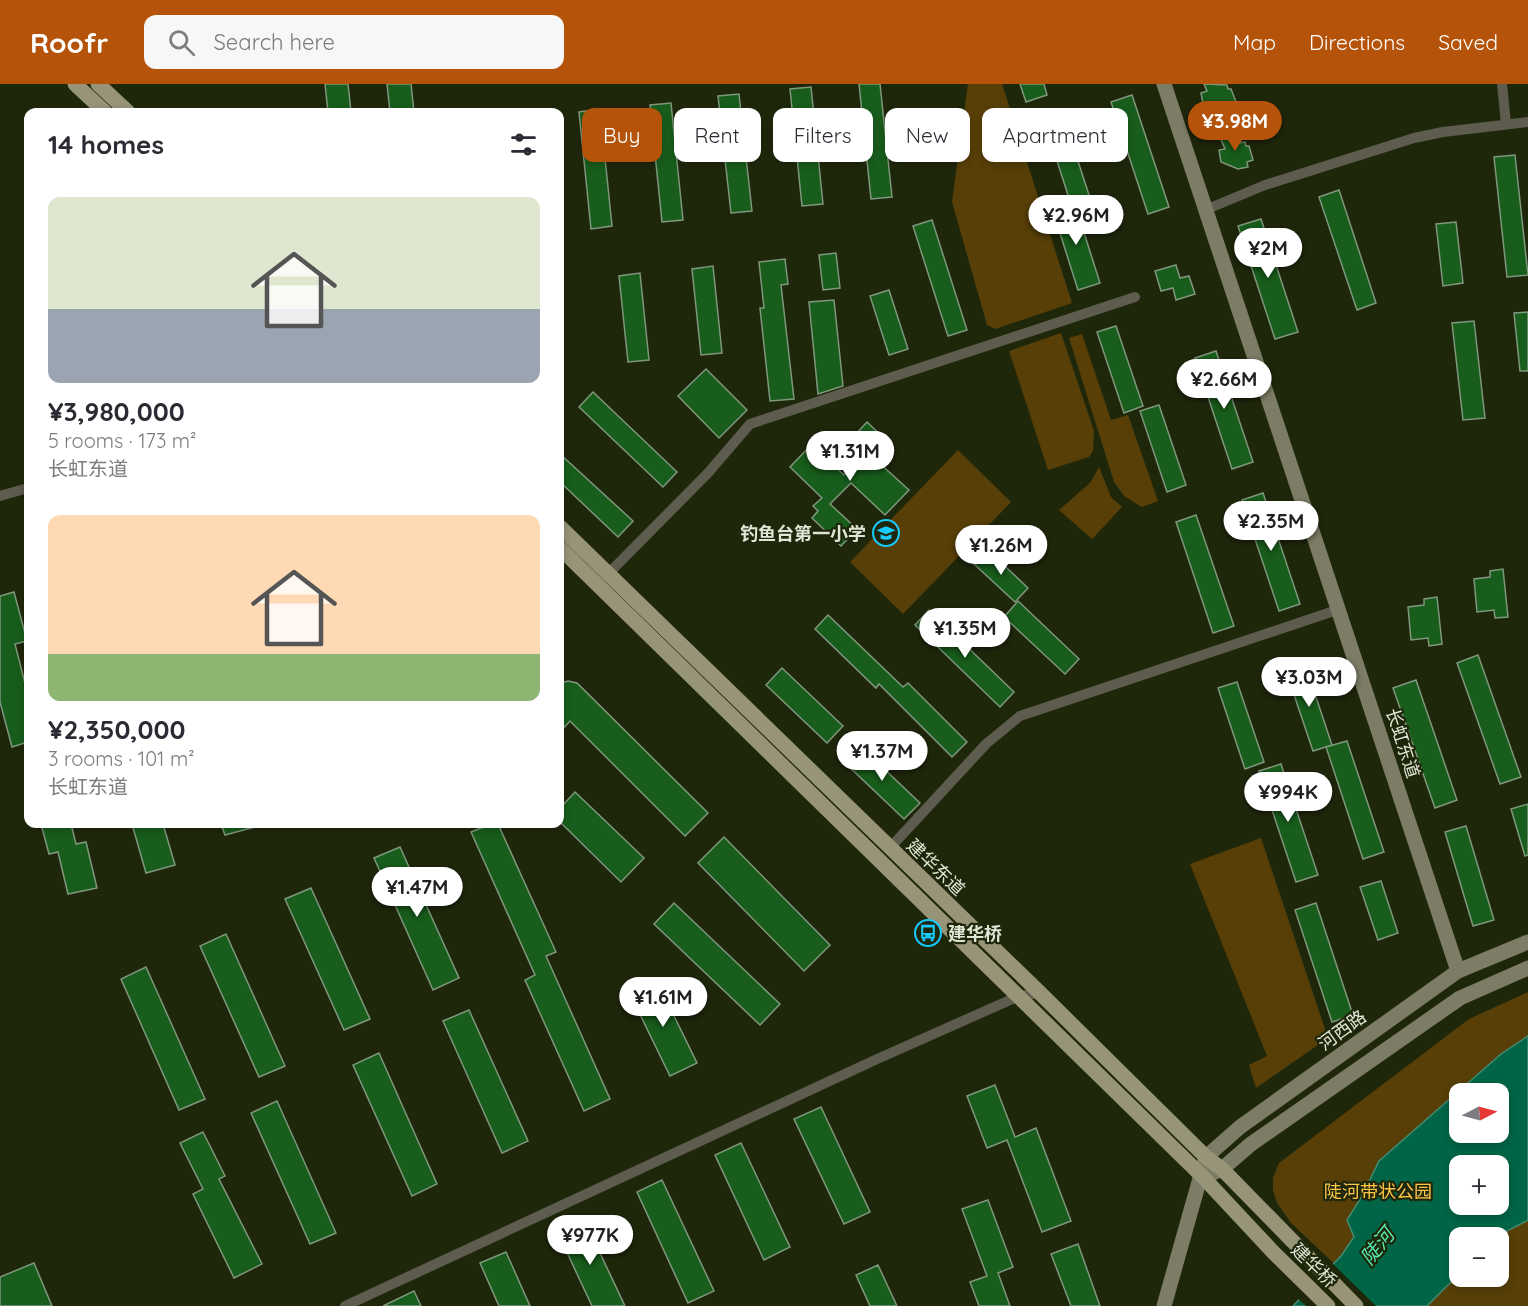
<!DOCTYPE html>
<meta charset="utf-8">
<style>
body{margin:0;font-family:Quicksand,"Noto Sans SC",sans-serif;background:#f7f7f7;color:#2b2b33;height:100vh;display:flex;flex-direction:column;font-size:22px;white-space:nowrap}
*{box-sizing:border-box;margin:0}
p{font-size:20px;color:#7c7c81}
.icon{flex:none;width:33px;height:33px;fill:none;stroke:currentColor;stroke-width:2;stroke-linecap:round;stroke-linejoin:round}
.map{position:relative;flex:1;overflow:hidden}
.side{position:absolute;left:24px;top:24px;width:540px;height:720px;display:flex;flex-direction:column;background:#fff;border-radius:12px;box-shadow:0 3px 9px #0003}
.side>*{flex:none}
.top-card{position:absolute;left:582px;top:24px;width:570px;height:54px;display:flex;gap:12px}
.needle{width:39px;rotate:84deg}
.tools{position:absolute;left:1449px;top:999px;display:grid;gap:12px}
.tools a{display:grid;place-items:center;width:60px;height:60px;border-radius:12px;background:#fff;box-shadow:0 3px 9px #0003;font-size:30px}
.price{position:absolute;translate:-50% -51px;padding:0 14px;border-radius:21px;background:#fff;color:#222;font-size:20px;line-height:39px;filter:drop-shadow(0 2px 3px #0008)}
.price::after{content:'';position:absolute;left:50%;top:36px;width:18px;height:14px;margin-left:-9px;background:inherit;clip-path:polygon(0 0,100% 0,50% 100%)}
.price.active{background:#b45309;color:#fff}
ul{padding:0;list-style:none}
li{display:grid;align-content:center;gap:12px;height:318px;padding:0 24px}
li span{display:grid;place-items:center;height:186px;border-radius:12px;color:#555}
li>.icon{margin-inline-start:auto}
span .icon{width:108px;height:108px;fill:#fffc;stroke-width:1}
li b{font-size:26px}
h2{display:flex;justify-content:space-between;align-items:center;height:72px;padding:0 24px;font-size:26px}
.tag{padding:0 21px;border-radius:12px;background:#fff;box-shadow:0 3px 9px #0003;font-size:21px;line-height:54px}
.tag.active{background:#b45309;color:#fff}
header{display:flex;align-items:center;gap:36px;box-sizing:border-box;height:84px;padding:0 30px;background:#b45309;color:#fff}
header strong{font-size:28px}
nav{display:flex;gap:33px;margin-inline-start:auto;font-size:21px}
.search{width:420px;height:54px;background:#f7f7f7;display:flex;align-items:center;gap:15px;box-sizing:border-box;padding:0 21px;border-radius:12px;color:#7c7c81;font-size:22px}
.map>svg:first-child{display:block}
.green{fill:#573f07;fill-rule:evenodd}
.water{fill:#006546;stroke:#438c71;stroke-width:1.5;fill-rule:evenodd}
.pier{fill:#1f270b}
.building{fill:#185d1b;stroke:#7f977d;stroke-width:1.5}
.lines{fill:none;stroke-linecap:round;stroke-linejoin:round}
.street{stroke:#5d5c4e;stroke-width:10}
.secondary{stroke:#7d7c66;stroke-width:15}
.primary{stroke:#979478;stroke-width:15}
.labels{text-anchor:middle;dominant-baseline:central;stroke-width:4.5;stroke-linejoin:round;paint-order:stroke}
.poi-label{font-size:18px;font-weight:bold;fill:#e0e6d5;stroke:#1f270b;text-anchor:end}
.street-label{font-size:18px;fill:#e0e6d5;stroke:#1f270b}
.park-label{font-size:18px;fill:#ffc548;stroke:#1f270b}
.water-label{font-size:20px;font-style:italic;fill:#56eab0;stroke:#1f270b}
</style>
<header>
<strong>Roofr</strong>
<div class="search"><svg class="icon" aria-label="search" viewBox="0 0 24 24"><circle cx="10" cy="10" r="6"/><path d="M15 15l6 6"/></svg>Search here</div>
<nav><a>Map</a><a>Directions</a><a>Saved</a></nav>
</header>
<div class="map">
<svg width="1528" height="1222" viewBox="0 0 1528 1222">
<rect width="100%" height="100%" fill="#1f270b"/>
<g class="green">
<polygon points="968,0 1002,0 1072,219 995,245 987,241 952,118"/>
<polygon points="1061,249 1094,347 1093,367 1089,373 1048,386 1009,267"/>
<polygon points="1082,250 1111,336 1128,331 1158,417 1142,423 1124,412 1114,398 1069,254"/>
<polygon points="958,366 1011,418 903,530 850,478"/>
<polygon points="1099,383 1111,413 1122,423 1092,455 1059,426 1090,399"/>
<polygon points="1261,754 1328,954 1256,1004 1249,981 1267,972 1190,780"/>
<path d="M1528,908V1222H1379L1291,1139L1277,1119L1273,1106V1094L1279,1079L1469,935ZM1460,1010H1498V1048H1460ZM1460,1082H1498V1120H1460ZM1460,1154H1498V1192H1460Z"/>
</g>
<path class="water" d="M1528,952V1136C1519,1142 1504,1147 1497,1153L1460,1154L1459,1190L1427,1222H1293L1341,1172L1354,1153L1347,1136L1362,1112L1379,1077L1501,970ZM1460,1010H1498V1048H1460ZM1460,1082H1498V1120H1460Z"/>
<polygon class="pier" points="1331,1178 1376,1222 1306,1222 1296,1213"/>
<g class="building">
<polygon points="325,0 348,0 351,28 328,28"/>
<polygon points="387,0 411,0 414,28 390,28"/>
<polygon points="859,0 880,0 892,113 871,115"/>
<polygon points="1020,0 1044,0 1047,11 1026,18"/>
<polygon points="1204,0 1227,1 1228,5 1231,5 1236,18 1229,20 1231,25 1220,27 1203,20 1201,9 1207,7"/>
<polygon points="811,3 823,120 802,122 790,5"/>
<polygon points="739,10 752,127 731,129 718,12"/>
<polygon points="1132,11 1169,123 1148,130 1111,18"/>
<polygon points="671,19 683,136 662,138 650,21"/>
<polygon points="600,25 612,142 591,145 579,28"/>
<polygon points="1063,31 1089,111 1070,117 1044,37"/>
<polygon points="1237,50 1240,59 1245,58 1246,62 1249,62 1253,76 1247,78 1248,83 1238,85 1221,78 1219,66 1225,65 1220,53"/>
<polygon points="1515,71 1528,191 1507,193 1494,73"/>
<polygon points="1339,106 1376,219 1357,226 1319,113"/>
<polygon points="1074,117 1100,199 1078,206 1052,124"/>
<polygon points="1261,135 1298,248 1275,255 1238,142"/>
<polygon points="932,136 967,246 948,252 913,142"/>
<polygon points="1456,138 1463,199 1443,202 1436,140"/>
<polygon points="836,169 840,204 823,206 819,171"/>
<polygon points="785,175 788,200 781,201 794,315 770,317 760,224 764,224 759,178"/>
<polygon points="1176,181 1180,194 1189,192 1195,210 1176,216 1173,204 1161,207 1155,187"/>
<polygon points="713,182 722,269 701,271 692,185"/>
<polygon points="640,189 649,276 628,278 619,192"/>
<polygon points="889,206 908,265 889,271 870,212"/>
<polygon points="834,216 843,302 818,310 809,218"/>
<polygon points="1528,228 1528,287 1520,287 1514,229"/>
<polygon points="1474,237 1485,334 1463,336 1452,239"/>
<polygon points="1116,242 1143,322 1124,329 1097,248"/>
<polygon points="1216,267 1253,378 1232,385 1195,274"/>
<polygon points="706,285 747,326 719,354 678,312"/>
<polygon points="593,308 677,388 663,403 579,323"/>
<polygon points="1159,321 1186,401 1167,408 1140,327"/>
<polygon points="867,338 892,362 877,377 909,406 885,431 851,399 830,420 857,445 841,462 812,434 818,427 813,422 822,414 790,383 812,360 844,391 867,366 853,353"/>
<polygon points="560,370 633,437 618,453 560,398"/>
<polygon points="1263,409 1300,520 1279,527 1242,416"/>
<polygon points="1196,431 1234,542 1213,549 1176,438"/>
<polygon points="988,466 1028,504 1015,518 974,480"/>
<polygon points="1503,485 1508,533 1495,534 1494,526 1477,528 1474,495 1490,493 1490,487"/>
<polygon points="14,508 27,557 15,560 28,611 28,658 12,663 0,618 0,512"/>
<polygon points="1437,513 1442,560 1429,562 1428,554 1411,556 1408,523 1424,521 1424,515"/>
<polygon points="1018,517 1079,575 1065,590 1004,533"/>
<polygon points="929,526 1014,608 1000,623 915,541"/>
<polygon points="828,531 903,603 908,599 967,658 952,673 879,600 876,604 815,545"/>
<polygon points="1478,571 1521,693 1500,700 1457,579"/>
<polygon points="1305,580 1332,661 1313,667 1286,587"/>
<polygon points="782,584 843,642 827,659 766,601"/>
<polygon points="1416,596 1457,716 1435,724 1393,604"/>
<polygon points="568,597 577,599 708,729 685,752 570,637 560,648 560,599"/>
<polygon points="1237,598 1264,678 1245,685 1218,604"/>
<polygon points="1347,657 1384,768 1363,775 1326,663"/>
<polygon points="859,661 920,719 904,735 843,677"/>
<polygon points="1281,680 1318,791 1296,798 1259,687"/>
<polygon points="575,708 644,774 621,798 560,738 560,724"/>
<polygon points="1528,720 1528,771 1525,772 1511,725"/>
<polygon points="41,740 71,740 76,760 86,758 97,804 68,810 58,768 49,770"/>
<polygon points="132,740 163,740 175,781 146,789"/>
<polygon points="221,740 254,740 255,743 225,751"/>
<polygon points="491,740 498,740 556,868 546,872 610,1015 584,1027 525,896 535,891 471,748"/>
<polygon points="1466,742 1494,836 1473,842 1445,748"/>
<polygon points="724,753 830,861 804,887 698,779"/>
<polygon points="400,763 459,894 433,906 374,774"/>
<polygon points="1381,797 1398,849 1378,856 1360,803"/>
<polygon points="311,804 370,935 344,946 285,815"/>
<polygon points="674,819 780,920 760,941 654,840"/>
<polygon points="1316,819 1353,931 1332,938 1295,826"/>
<polygon points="226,850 285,982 259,993 200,862"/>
<polygon points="146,883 205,1015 179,1026 121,895"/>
<polygon points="656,895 697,979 670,992 629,908"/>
<polygon points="469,926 528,1057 502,1069 443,937"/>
<polygon points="379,969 437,1100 412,1112 353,981"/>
<polygon points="995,1001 1015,1053 1036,1044 1071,1137 1042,1148 1007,1056 987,1064 967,1012"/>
<polygon points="277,1017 336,1149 310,1160 251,1029"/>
<polygon points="821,1023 870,1128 844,1140 794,1035"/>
<polygon points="203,1048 225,1092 219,1095 262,1180 234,1194 193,1110 203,1105 180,1059"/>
<polygon points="741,1059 790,1163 764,1176 715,1071"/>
<polygon points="662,1096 714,1207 688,1219 637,1108"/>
<polygon points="988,1116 1013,1183 998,1189 1010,1222 979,1222 970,1198 987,1192 962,1125"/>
<polygon points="584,1135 625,1222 592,1222 557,1147"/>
<polygon points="1078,1160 1100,1222 1071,1222 1051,1170"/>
<polygon points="506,1168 530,1222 499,1222 480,1179"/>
<polygon points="34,1179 52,1222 0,1222 0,1193"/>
<polygon points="878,1181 897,1222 870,1222 856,1191"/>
<polygon points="414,1207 421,1222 383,1222"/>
</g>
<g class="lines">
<g class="street">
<polyline points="1502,0 1506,40"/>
<polyline points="1205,126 1265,101 1414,54 1443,48 1528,38"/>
<polyline points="0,412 28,404"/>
<polyline points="608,490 708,389 750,340 1135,213"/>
<polyline points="889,765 986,660 1020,632 1337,526"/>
<polyline points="345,1222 875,976 1019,912 1040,909"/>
</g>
<g class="secondary">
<polyline points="1164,0 1458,887"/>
<polyline points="1210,1090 1222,1085 1251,1060 1460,914 1528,884"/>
<polyline points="1164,1222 1206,1073 1240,1043 1458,887 1528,858"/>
</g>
<g class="primary">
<polyline points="75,0 105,28"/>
<polyline points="98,0 128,28"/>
<polyline points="560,443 1040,909 1206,1073 1222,1085 1356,1222"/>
<polyline points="560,464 1202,1092 1273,1168 1328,1222"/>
</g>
</g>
<defs>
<symbol id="school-ring" viewBox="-11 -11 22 22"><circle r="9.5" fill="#1f270b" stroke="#19cafc" stroke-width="1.5"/><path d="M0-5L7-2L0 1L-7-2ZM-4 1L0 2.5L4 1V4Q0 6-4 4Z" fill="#19cafc"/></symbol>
<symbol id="bus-ring" viewBox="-11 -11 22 22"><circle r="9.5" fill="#1f270b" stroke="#19cafc" stroke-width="1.5"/><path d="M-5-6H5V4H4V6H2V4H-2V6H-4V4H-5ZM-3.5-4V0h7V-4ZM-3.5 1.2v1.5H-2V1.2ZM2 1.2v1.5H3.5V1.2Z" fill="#19cafc"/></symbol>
</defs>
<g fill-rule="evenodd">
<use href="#school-ring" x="871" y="434" width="30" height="30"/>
<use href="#bus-ring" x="913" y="834" width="30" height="30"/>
</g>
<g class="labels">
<g class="poi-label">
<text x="866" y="449">钓鱼台第一小学</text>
<text x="948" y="849" text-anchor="start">建华桥</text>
</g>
<g class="street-label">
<text transform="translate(1403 659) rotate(72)">长虹东道</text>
<text transform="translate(936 783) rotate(44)">建华东道</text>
<text transform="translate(1342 946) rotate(-36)">河西路</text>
<text transform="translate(1314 1181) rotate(44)">建华桥</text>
</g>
<g class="park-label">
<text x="1378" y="1107">陡河带状公园</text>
</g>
<g class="water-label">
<text transform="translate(1377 1162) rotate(-51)">陡河</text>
</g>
</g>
</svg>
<div class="tools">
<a><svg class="needle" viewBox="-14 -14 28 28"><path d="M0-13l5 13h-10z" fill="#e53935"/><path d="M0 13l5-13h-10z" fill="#7c7c81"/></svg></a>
<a>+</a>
<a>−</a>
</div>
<b class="price active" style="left:1235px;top:68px">¥3.98M</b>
<b class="price" style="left:1076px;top:162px">¥2.96M</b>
<b class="price" style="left:1268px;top:195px">¥2M</b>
<b class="price" style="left:1224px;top:326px">¥2.66M</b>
<b class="price" style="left:850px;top:398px">¥1.31M</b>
<b class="price" style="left:1271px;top:468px">¥2.35M</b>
<b class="price" style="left:1001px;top:492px">¥1.26M</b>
<b class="price" style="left:965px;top:575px">¥1.35M</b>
<b class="price" style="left:1309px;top:624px">¥3.03M</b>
<b class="price" style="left:882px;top:698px">¥1.37M</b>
<b class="price" style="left:1288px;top:739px">¥994K</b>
<b class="price" style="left:417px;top:834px">¥1.47M</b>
<b class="price" style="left:663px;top:944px">¥1.61M</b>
<b class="price" style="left:590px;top:1182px">¥977K</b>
<div class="top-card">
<a class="tag active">Buy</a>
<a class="tag">Rent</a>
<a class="tag">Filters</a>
<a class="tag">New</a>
<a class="tag">Apartment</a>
</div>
<section class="side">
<h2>14 homes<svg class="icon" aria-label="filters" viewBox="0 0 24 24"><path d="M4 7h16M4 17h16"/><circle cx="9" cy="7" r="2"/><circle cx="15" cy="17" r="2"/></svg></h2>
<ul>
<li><span style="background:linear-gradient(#dfe7d0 60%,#9aa5b1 0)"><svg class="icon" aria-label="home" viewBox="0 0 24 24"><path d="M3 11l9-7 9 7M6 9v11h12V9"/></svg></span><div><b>¥3,980,000</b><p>5 rooms · 173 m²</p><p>长虹东道</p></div></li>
<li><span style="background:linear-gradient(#ffd9b3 75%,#8fb573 0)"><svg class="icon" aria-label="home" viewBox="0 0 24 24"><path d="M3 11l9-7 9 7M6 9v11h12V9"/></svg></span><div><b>¥2,350,000</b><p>3 rooms · 101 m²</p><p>长虹东道</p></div></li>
</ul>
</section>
</div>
